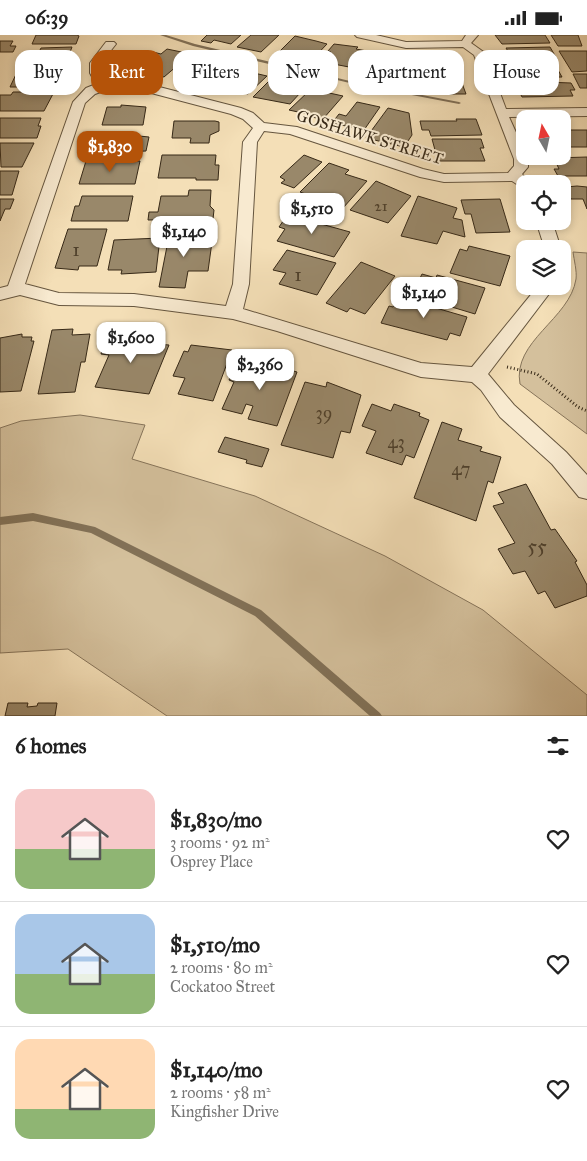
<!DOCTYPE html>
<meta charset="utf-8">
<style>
body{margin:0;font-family:"IM FELL Great Primer",serif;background:#f6f6f6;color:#222;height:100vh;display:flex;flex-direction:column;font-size:19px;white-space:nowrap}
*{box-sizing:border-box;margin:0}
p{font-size:16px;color:#767676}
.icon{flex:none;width:28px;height:28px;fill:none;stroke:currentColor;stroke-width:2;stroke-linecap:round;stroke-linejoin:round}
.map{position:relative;height:681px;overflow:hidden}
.drawer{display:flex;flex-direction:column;background:#fff;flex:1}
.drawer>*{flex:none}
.hud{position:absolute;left:15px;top:15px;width:558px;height:45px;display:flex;gap:10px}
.needle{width:32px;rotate:351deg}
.controls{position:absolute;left:516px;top:75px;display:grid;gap:10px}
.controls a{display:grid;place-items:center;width:55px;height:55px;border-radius:10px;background:#fff;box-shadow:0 2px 8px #0003;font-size:25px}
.price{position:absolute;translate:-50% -42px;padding:0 11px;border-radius:10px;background:#fff;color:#222;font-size:16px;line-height:32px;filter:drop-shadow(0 1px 2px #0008)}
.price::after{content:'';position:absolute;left:50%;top:30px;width:15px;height:11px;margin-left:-8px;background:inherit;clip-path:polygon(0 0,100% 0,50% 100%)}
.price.current{background:#b45309;color:#fff}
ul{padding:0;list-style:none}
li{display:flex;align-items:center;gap:15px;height:125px;padding:0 15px}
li+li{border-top:1px solid #e0e0e0}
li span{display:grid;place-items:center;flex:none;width:140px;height:100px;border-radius:15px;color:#555}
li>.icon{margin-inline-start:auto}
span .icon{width:60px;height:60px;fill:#fffc;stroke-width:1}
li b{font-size:21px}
h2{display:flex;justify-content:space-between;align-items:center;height:60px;padding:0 15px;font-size:21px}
.tag{padding:0 18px;border-radius:15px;background:#fff;box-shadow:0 2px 8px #0003;font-size:18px;line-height:45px}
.tag.current{background:#b45309;color:#fff}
.status{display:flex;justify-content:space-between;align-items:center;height:35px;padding:0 25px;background:#fff;direction:ltr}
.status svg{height:14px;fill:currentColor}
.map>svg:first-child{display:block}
.green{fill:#d4c09c;stroke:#86745a}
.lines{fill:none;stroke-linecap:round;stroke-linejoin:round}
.stream{fill:#827157;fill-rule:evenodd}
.building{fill:#99886a;stroke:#372917}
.street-casing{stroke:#66563f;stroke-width:2}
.path{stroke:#372917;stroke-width:3;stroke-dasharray:1 2.5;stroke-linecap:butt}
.street{fill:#f8ead0;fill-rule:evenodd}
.labels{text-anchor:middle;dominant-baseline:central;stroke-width:4;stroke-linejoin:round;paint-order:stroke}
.far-number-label{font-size:15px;fill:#50412c}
.far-street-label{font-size:16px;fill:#372917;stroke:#f8ead0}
.number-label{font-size:18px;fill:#50412c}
.near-number-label{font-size:21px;fill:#50412c}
</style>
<div class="status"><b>06:39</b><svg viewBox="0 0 49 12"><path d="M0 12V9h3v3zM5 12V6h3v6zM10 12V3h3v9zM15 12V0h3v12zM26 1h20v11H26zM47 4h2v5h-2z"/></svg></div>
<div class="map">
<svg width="587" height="681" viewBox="0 0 587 681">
<rect width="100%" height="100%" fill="#f4dfb7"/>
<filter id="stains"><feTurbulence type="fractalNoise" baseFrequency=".004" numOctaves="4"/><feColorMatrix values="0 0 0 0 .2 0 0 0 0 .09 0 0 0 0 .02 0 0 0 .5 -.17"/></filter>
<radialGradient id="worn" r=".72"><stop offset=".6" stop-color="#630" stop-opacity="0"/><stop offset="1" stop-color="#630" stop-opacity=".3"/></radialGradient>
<g class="green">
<path d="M573,217L587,218V399L520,349C512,306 570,284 576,244C577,236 574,225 573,217Z"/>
<polygon points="80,380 145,390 132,424 255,461 385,521 483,575 587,660 587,681 167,681 68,614 0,618 0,393 21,386"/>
</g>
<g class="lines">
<g class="stream">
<polygon points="160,0 166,0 195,9 354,47 459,67 461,68 459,69 354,49 193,11"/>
<polygon points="33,478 95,492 261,575 380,678 382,681 370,681 255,581 91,498 33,486 0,490 0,482"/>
</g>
</g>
<g class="building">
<polygon points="36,0 77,0 79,1 76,9 32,9"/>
<polygon points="207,0 241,0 231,9 214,5 211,8 201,6"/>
<polygon points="251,0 279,0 261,17 237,12"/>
<polygon points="495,0 545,0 550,8 502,9"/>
<polygon points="551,0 578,0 582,11 558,11"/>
<polygon points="295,1 316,6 327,9 307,30 288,25 291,22 277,19"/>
<polygon points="0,6 13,6 10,11 16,11 13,17 0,17"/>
<polygon points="334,9 358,12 356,14 367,16 361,23 357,22 349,32 323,27 331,17 328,16"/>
<polygon points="72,12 65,30 29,29 35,17 39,17 41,13"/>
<polygon points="550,12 557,24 514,26 506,13"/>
<polygon points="167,14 191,19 164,42 132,34 153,17 161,19"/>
<polygon points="559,16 587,16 587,36 572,37"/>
<polygon points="372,18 400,22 382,46 354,40"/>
<polygon points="405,24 458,24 463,37 408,37"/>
<polygon points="192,27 210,32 213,29 227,32 204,51 173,43"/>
<polygon points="511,28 554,28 562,42 517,43 514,40"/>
<polygon points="19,33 61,33 56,52 10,52"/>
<polygon points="241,35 267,41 248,59 213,51 228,38 236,40"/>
<polygon points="573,39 587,39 587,53 580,53"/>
<polygon points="459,40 466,59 435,59 433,52 425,52 421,41"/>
<polygon points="273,42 302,51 297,56 301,57 290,69 253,62"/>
<polygon points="518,46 571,48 575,55 570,55 573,61 522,62 517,52 521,52"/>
<polygon points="311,54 343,61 323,84 305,81 307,79 289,75"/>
<polygon points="13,57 54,57 44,76 0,76 0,60 11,60"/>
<polygon points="357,67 380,72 364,95 332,88 339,79 346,81"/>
<polygon points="121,70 146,72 143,90 102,90 107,72 121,72"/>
<polygon points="388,73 409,78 412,100 404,112 366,103"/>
<polygon points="0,83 41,83 38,91 41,91 37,103 0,103"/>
<polygon points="456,84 476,84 482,100 431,101 429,95 422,95 420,86 457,86"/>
<polygon points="174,86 215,86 219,87 219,96 210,100 209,108 190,108 191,103 172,103"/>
<rect x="562" y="95" width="25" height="17"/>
<polygon points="98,99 139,99 139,101 149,102 146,116 95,118"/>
<polygon points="432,104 481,104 484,113 480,113 485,126 438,126"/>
<polygon points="0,108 34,108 22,132 1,132"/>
<polygon points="162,120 216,120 215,130 219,130 218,145 196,145 196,143 158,143"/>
<polygon points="304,120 322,127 294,153 281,148 285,145 280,142"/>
<polygon points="587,122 587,141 558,141 554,134 559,134 554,123"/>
<polygon points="86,126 140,126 135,149 79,149"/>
<polygon points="329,128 349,135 345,139 367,146 343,173 300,157"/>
<polygon points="0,136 19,136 12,160 0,160"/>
<polygon points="376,146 411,161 388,188 350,175"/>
<polygon points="577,151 587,152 587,174 583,164 571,164 566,152"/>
<polygon points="189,155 211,155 210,171 214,175 213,184 148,185 149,177 158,177 161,161 188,161"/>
<polygon points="82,161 133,161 128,186 71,186 75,171 79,171"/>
<polygon points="418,161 457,173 453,183 462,185 465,202 443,196 437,209 401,201"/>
<polygon points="0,164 14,164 10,174 5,174 0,186"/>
<polygon points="500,164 510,197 476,198 471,179 465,179 461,165"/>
<polygon points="290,176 316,183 314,187 350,197 334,222 277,206 285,194 279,192"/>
<polygon points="68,194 107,194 97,231 79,231 78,235 55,233"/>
<polygon points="170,196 198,197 197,206 212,207 208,236 188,236 185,253 159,252"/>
<polygon points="160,203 156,237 121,239 122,235 108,235 114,205"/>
<polygon points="469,211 510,221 500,251 450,238 460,214 467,216"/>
<polygon points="287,215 336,228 317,260 279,249 286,238 273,235"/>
<polygon points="361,227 395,241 365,279 350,273 347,277 326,268"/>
<polygon points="422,239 436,243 437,240 485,253 475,279 412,260"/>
<polygon points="398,262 467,282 460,301 450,298 447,305 381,288 389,271 393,272"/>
<polygon points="73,294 72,300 90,299 85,327 81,327 75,357 38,359 52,295"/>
<polygon points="22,299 22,302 32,302 31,306 34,306 21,356 0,357 0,303"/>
<polygon points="107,299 143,302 141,307 144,307 146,304 157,305 156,309 169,310 149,359 95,352 109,320 101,319"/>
<polygon points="191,310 232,315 213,366 178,359 185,343 173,341 184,316 188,317"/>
<polygon points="238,325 257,329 257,327 269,329 297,337 277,391 248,384 253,371 246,369 242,379 222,374 234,347 229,345"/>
<polygon points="305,347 326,352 327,347 361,360 350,398 341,396 333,423 281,410"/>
<polygon points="372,369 391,376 394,369 420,378 419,381 429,385 414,423 406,420 402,430 366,418 376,396 362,391"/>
<polygon points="442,387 462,394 458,405 482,412 480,416 501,422 493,448 488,446 476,486 414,463"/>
<polygon points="225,402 269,414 262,432 246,428 247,425 218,417"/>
<polygon points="526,449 551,495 555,494 577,526 575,527 587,550 587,561 555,573 545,556 538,559 525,536 513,539 498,514 515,508 493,471 504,468 498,458"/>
<polygon points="8,668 28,668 27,672 37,671 38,668 57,668 55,681 5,681"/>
</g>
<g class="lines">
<defs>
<g id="street">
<path d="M355,0H376L406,7L462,6L466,0H478L471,8L485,18L506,74L587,73V81L509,82L528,124V132L522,139L530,149H525L524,154L512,146L444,147L420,142L290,99L264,96L257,107L249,249L243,274L421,328L472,332L538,251H555L488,339L514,370L566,417L587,440V464L579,462L552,429L500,382L481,355L472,347L421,342L277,296L233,284L134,271L59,270L20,260L0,265V253L8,251L73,67L86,53L96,49L90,38V28L106,7H114L116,9L101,28L102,38L107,46H136L241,73L253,78L264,88L297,92L423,134L444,139L508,138L514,131V124L474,20L463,12L406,13L357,2ZM112,53L136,54L231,79L243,84L253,93L243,107L233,249L226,271L134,259L59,258L25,249L85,68L95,59Z"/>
<polygon points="536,186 552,186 561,214 545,214"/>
</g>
</defs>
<use href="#street" class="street-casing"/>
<polyline class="path" points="507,332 537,339 578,372 587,376"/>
<use href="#street" class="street"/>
</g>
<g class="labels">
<g class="far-number-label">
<text x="381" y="171">21</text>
</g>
<g class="far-street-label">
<text transform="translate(370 102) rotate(17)">GOSHAWK STREET</text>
</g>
<g class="number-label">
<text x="76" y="215">1</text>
<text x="298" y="240">1</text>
<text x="324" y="378">39</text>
<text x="396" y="407">43</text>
<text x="461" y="434">47</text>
</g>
<g class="near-number-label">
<text x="537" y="511">55</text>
</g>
</g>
<rect width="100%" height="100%" filter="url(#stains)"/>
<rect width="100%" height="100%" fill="url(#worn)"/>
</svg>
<div class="controls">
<a><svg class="needle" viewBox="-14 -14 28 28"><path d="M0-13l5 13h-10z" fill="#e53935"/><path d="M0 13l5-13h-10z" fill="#767676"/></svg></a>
<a><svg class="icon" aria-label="locate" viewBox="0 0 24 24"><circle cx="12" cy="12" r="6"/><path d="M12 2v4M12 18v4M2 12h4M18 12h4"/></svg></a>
<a><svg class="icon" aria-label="layers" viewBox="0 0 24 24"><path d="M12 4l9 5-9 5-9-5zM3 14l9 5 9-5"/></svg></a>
</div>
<b class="price current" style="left:110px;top:138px">$1,830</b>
<b class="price" style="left:312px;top:200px">$1,510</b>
<b class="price" style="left:184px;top:223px">$1,140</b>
<b class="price" style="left:424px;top:284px">$1,140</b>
<b class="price" style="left:131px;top:329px">$1,600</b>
<b class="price" style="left:260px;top:356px">$2,360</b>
<div class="hud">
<a class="tag">Buy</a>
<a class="tag current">Rent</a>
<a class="tag">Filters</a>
<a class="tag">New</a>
<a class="tag">Apartment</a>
<a class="tag">House</a>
</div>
</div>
<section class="drawer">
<h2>6 homes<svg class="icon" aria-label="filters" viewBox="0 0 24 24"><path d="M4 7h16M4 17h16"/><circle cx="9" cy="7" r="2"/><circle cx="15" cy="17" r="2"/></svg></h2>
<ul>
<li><span style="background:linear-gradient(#f6c9c9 60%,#8fb573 0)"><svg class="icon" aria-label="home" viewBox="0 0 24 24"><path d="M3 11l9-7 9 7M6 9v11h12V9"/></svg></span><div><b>$1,830/mo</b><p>3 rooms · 92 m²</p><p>Osprey Place</p></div><svg class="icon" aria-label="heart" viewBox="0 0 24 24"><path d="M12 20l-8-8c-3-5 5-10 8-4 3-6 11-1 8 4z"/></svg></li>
<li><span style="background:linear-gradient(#a9c7e8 60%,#8fb573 0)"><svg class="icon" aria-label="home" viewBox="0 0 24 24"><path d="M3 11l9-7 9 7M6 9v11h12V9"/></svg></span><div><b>$1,510/mo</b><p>2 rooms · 80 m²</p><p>Cockatoo Street</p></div><svg class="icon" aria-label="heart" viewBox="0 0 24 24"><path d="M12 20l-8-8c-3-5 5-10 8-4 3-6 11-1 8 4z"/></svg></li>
<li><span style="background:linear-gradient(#ffd9b3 70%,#8fb573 0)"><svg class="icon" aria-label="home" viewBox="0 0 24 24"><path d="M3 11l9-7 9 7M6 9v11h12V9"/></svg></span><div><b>$1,140/mo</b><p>2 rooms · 58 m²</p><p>Kingfisher Drive</p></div><svg class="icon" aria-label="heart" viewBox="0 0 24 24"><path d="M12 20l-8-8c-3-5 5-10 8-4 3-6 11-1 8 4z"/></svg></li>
</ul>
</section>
